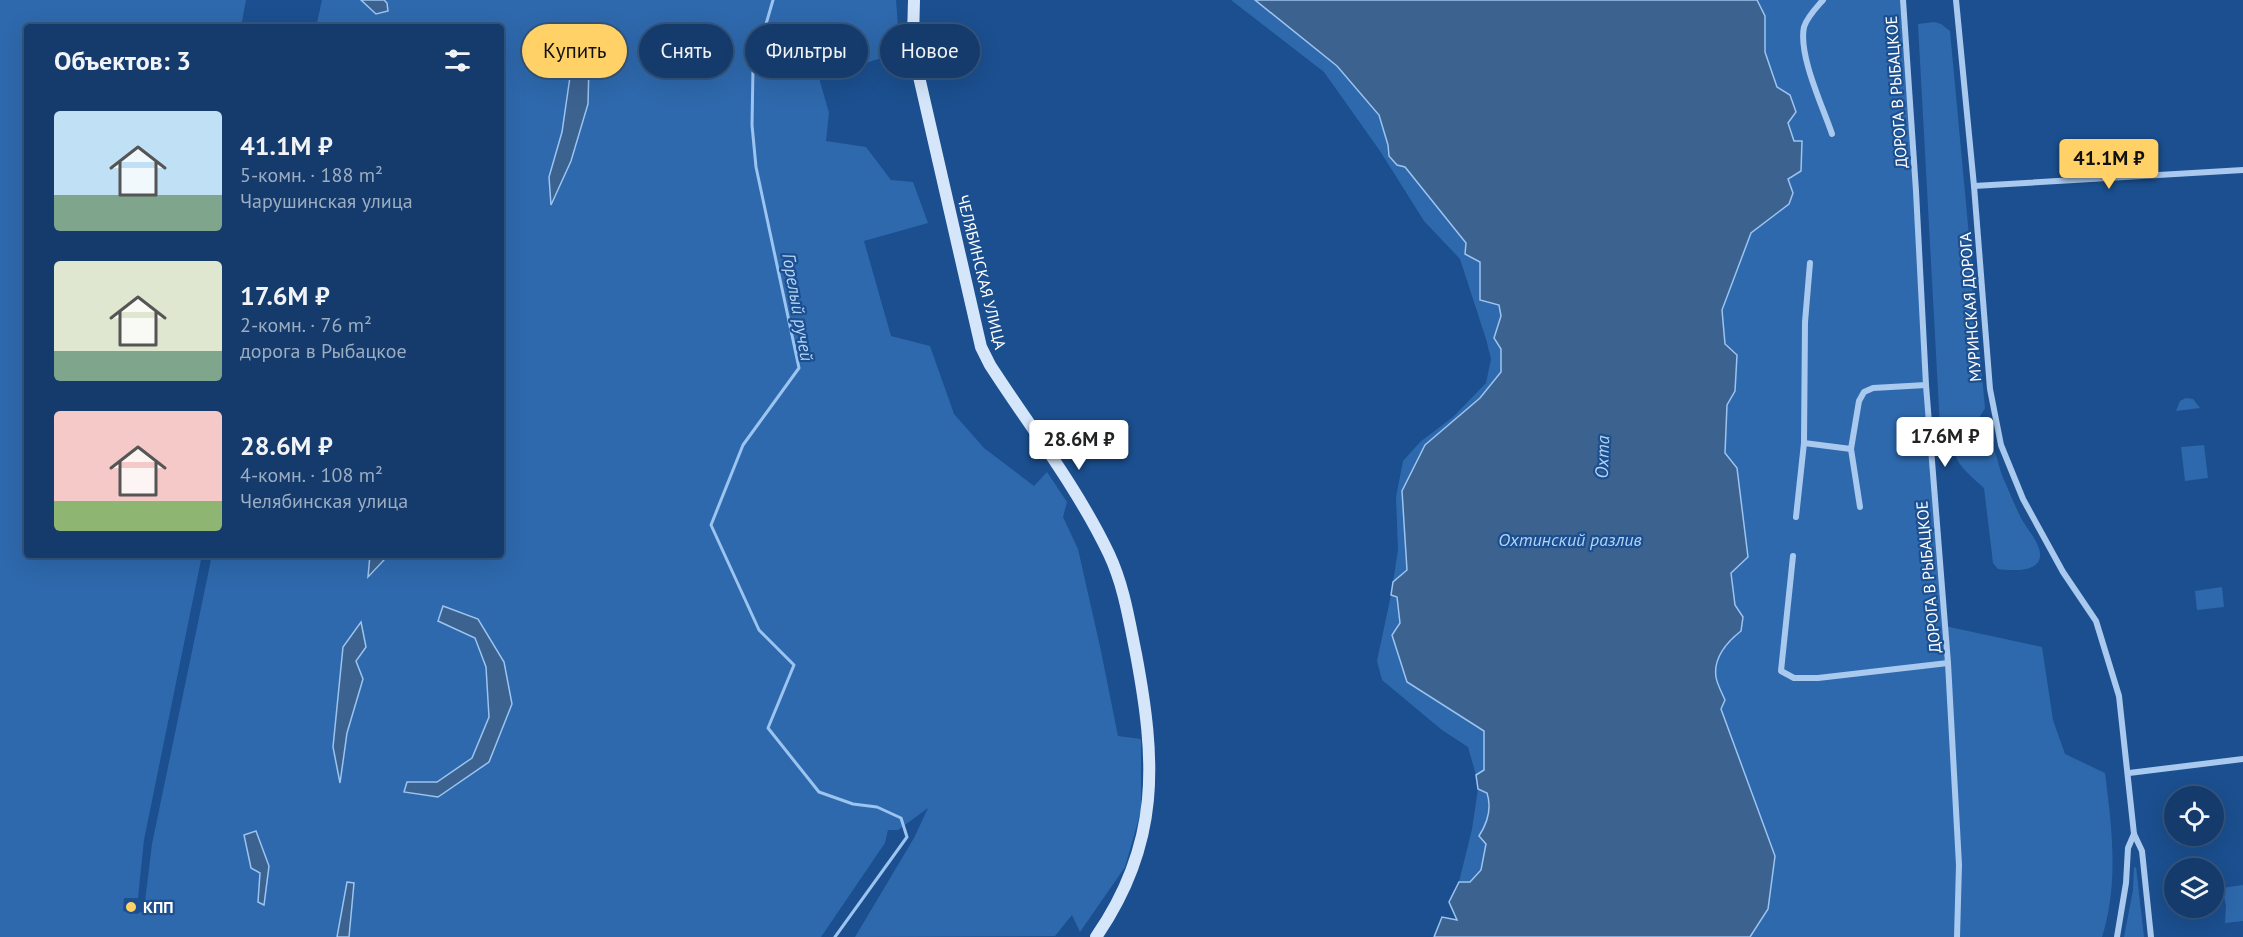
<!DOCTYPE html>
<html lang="ru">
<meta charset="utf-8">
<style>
body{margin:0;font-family:"PT Sans",sans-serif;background:#1d4271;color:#f1f3f6;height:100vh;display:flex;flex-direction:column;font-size:22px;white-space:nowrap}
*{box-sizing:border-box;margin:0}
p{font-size:20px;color:#9dadc1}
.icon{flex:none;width:33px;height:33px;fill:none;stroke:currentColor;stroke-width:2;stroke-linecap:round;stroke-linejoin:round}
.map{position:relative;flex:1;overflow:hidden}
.details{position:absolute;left:24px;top:24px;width:480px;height:534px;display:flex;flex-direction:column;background:#143b6b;border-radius:6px;box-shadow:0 6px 24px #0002,0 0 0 2px #33557e}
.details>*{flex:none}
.guide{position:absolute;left:522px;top:24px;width:570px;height:54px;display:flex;gap:12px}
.buttons{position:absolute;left:2164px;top:786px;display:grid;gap:12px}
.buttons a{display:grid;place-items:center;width:60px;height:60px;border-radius:50%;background:#143b6b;box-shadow:0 6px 24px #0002,0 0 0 2px #33557e;font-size:30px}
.price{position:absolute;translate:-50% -51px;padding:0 14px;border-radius:6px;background:#fff;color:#222;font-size:20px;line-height:39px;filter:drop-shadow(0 2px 3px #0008)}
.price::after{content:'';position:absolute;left:50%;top:36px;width:18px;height:14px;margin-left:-9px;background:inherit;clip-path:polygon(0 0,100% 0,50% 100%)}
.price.selected{background:#ffd166;color:#111}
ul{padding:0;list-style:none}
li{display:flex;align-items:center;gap:18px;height:150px;padding:0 30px}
li span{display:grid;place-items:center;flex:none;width:168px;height:120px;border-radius:6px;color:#555}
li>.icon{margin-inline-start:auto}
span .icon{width:72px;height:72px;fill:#fffc;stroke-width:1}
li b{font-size:26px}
h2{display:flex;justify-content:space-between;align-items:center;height:72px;padding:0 30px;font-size:26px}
.chip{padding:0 21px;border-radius:27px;background:#143b6b;box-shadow:0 6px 24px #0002,0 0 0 2px #33557e;font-size:21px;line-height:54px}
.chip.selected{background:#ffd166;color:#111}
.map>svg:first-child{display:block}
.green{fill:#2e69ad}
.water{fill:#3c6290;stroke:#9cc4f0;stroke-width:1.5}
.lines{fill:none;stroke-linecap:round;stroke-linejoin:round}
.stream{stroke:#9cc4f0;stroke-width:3}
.street{stroke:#a9c9ee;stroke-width:6}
.secondary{stroke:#d6e6fa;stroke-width:12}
.poi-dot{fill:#ffd166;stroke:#1b4f8f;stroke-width:2}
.labels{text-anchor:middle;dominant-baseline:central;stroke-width:4.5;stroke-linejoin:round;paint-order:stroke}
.street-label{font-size:16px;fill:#fff;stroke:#1b4f8f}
.poi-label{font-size:16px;font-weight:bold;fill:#fff;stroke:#1b4f8f;text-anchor:start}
.water-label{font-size:18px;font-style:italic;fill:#b5d3f5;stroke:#1b4f8f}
</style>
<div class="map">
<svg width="2243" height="937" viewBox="0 0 2243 937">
<rect width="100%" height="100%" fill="#1b4f8f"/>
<g class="green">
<polygon points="0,0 246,0 241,27 27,27 27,555 202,555 144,840 138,898 124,898 123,911 137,914 144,910 152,844 212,555 501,555 501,27 316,27 322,0 896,0 900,52 819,78 829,113 826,141 866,147 891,180 913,182 928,223 864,241 891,336 930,346 954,414 984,448 1034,486 1047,472 1067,502 1063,517 1078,549 1101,651 1118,736 1141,739 1141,811 1125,867 1080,932 1072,915 1055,936 855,937 914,838 928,808 898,830 888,830 885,843 821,937 0,937"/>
<polygon points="1231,0 1255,0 1337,66 1379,115 1388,145 1389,156 1405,166 1466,243 1465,254 1480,262 1480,300 1499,305 1502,316 1494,338 1501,349 1501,372 1480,398 1425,445 1402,491 1407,570 1393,582 1398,550 1396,497 1403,461 1420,442 1453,417 1486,383 1491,359 1486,339 1460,259 1424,221 1380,151 1324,72"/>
<path d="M1757,0H1900L1945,626L2042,647L2053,720L2065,754L2105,773C2112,828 2119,883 2102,937H1750L1768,909L1721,708L1725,700C1722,693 1717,684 1716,677C1713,657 1727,642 1741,631L1743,617L1735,605L1731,573L1737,468L1725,454L1727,405L1735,391L1725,344L1722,310L1751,232L1789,204L1787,179L1794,141L1787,123L1790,95L1777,87L1765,52V16Z"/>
<path d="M1934,22L1941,24L1950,31L1985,408C1974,430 1963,426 1940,427L1918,24Z"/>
<polygon points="2186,398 2193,399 2200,408 2176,411 2180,401"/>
<path d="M1978,436C1998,442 1996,463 2004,480C2010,493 2015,506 2021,518C2026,527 2034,536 2038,546C2049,573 2014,571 1998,569L1993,563L1984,488C1965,471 1934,447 1978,436Z"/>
<polygon points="2204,445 2208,478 2185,481 2181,447"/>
<polygon points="2222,587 2224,607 2197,610 2195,591"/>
<polygon points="1391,595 1397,597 1407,682 1484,730 1484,770 1476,775 1468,747 1442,730 1382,680 1377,661"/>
<path d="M1478,789L1487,793C1492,808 1488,822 1479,836L1486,844L1481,871L1470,882H1459L1472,829Z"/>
<polygon points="2136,867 2144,937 2124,937 2133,890 2134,868"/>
<polygon points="2243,885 2243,921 2225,923 2226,905 2222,888"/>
</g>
<g class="water">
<polygon points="361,0 384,0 387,3 388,11 376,14"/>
<path d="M1255,0H1757L1765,16V52L1777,87L1790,95L1796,112L1788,123L1794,141H1802L1801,171L1788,179L1793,193L1789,204L1751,233L1722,310L1725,344L1737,355L1735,391L1727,405L1725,453L1737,468L1748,557L1731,573L1735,605L1743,617L1741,631C1727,642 1713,657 1716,677C1717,684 1722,693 1725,700L1721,709L1775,856L1768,909L1750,937H1434L1442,917L1457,920L1449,902L1459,882H1470L1481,870L1486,844L1479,836C1488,822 1492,808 1487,793L1478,789L1476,775L1484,770V731L1407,682L1392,635L1400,623L1397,597L1391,595L1393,582L1407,570L1402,491L1425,445L1480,398L1501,372V349L1494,338L1501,316L1499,305L1480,300V262L1465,254L1466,243L1405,167L1397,165L1389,156L1388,145L1379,115L1337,66Z"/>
<polygon points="589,65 588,104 571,161 551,205 549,177 562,132 571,70"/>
<polygon points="370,555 385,555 384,560 368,577"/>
<polygon points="443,606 478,619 504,662 512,704 489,762 438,797 404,792 407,782 437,782 472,758 489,717 486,667 475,638 438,621"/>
<polygon points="361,622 366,647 356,661 363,679 347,733 340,783 333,747 343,647"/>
<polygon points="256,831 269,866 264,905 258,902 260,873 251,868 244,835"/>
<polygon points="347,882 354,883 349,937 337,937"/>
</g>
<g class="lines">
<polyline class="stream" points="773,0 753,69 752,125 756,167 799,368 743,445 711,525 759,630 794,665 768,728 819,792 853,804 877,807 901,818 907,837 835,937"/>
<g class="street">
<path d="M1823,0C1816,8 1807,17 1804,27C1798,55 1823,107 1832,134"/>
<polyline points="1903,0 1916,191 1926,385 1948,663 1959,865 1957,937"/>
<polyline points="1956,0 1974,186 1990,389 2001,445 2023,499 2063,572 2096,621 2119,696 2134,834 2142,851 2151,937"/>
<polyline points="1974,186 2243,170"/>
<polyline points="1804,443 1851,449"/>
<polyline points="1860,507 1851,449 1859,401 1864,392 1873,388 1926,385"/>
<polyline points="1796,517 1804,443 1805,322 1810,263"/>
<polyline points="1793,556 1781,671 1794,678 1818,678 1948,663"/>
<polyline points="2129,773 2243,759"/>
<polyline points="2117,937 2126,883 2128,848 2134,834"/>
</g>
<path class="secondary" d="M914,0L913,38L917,68L981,347L990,365C1030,427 1077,487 1109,554C1124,586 1129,620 1136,654C1156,761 1161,843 1096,937"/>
</g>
<circle class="poi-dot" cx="131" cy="907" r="6"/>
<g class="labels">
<g class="street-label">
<text transform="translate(1896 92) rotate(-94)">ДОРОГА В РЫБАЦКОЕ</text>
<text transform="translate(982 272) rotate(76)">ЧЕЛЯБИНСКАЯ УЛИЦА</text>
<text transform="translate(1970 307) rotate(-94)">МУРИНСКАЯ ДОРОГА</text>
<text transform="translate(1928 577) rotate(-95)">ДОРОГА В РЫБАЦКОЕ</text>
</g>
<g class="poi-label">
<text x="143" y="907">КПП</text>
</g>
<g class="water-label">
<text transform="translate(798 307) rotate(80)">Горелый ручей</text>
<text transform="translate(1602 457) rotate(-88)">Охта</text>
<text x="1570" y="539">Охтинский разлив</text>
</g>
</g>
</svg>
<div class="buttons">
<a><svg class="icon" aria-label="locate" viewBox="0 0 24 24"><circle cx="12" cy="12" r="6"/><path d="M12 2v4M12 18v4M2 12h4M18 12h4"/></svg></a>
<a><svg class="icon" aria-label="layers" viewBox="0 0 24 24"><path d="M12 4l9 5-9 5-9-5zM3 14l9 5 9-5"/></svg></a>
</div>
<b class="price selected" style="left:2109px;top:190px">41.1M ₽</b>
<b class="price" style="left:1945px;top:468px">17.6M ₽</b>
<b class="price" style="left:1079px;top:471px">28.6M ₽</b>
<div class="guide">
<a class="chip selected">Купить</a>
<a class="chip">Снять</a>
<a class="chip">Фильтры</a>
<a class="chip">Новое</a>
</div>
<section class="details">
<h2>Объектов: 3<svg class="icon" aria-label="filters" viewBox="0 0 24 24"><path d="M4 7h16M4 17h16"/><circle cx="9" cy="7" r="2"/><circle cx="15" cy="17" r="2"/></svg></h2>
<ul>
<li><span style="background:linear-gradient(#bfe0f5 70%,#7fa58c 0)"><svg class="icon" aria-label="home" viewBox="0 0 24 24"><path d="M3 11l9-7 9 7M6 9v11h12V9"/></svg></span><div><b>41.1M ₽</b><p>5-комн. · 188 m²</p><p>Чарушинская улица</p></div></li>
<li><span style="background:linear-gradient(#dfe7d0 75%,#7fa58c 0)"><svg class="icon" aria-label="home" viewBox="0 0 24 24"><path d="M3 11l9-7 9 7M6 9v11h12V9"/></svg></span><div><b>17.6M ₽</b><p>2-комн. · 76 m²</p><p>дорога в Рыбацкое</p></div></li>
<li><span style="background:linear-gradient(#f6c9c9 75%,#8fb573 0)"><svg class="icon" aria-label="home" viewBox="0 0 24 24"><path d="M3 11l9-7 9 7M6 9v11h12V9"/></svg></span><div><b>28.6M ₽</b><p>4-комн. · 108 m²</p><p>Челябинская улица</p></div></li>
</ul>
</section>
</div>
